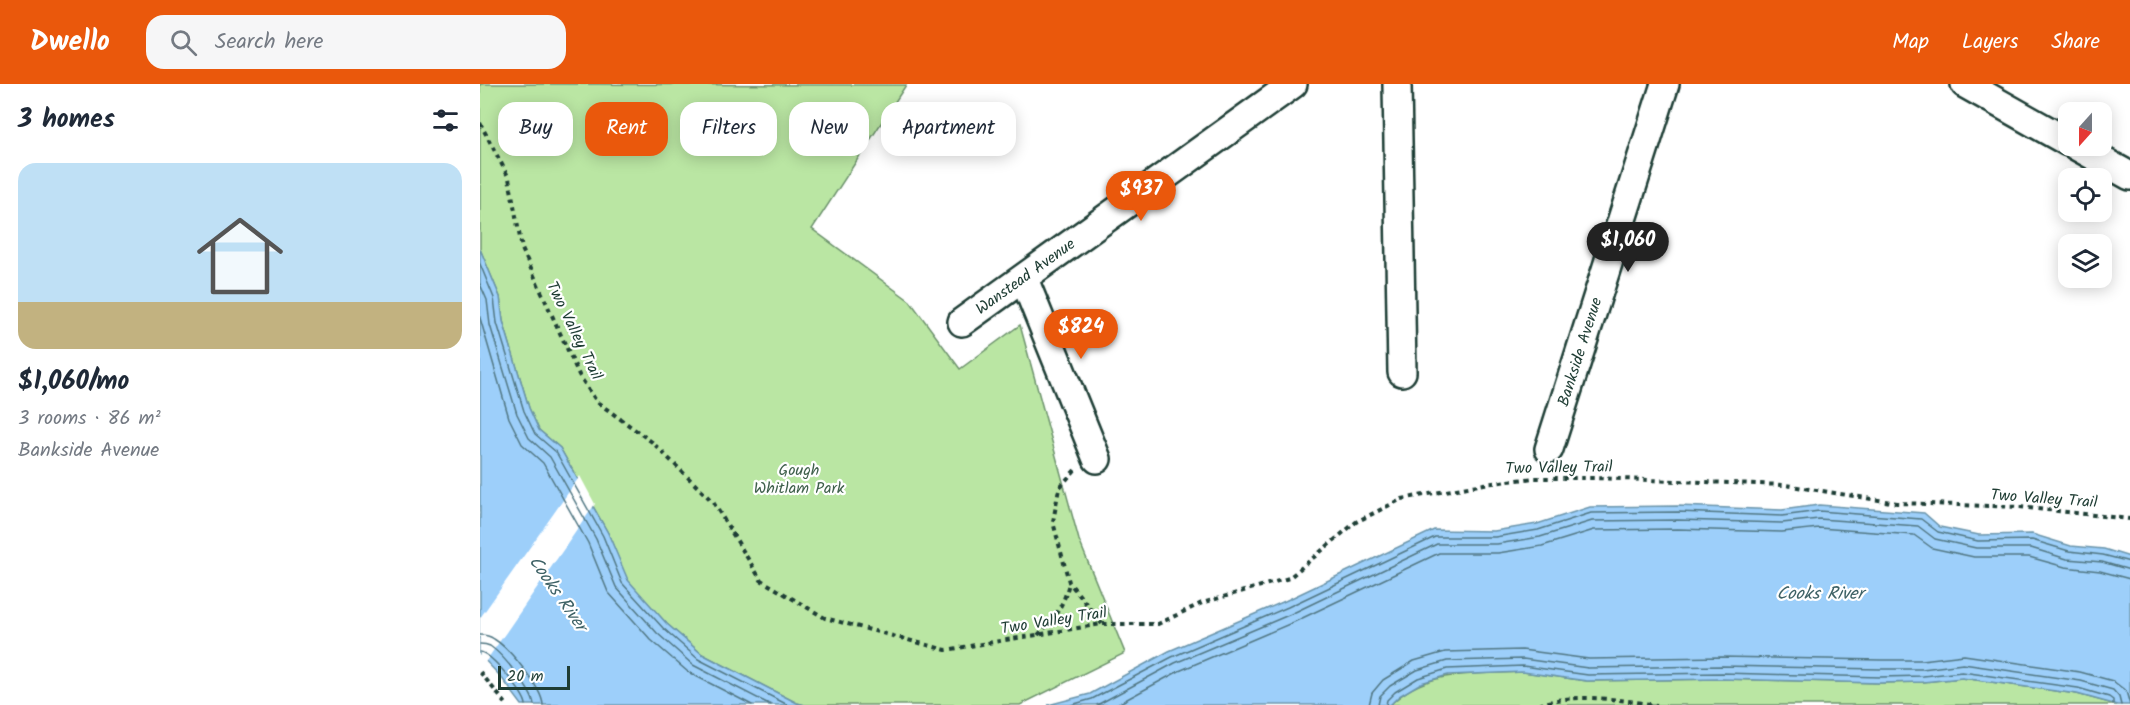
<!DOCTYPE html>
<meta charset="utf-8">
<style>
body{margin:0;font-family:Kalam,sans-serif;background:#f6f6f7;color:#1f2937;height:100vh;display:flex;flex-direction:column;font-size:22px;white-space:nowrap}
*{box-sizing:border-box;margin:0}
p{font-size:20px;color:#747a83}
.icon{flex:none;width:33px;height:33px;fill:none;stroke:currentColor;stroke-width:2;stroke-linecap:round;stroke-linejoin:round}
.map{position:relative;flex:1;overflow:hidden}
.details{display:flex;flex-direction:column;background:#fff;width:480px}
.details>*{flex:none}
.top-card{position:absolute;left:18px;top:18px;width:570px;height:54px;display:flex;gap:12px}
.needle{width:39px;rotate:201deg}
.controls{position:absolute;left:1578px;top:18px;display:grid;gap:12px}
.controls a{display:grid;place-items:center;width:54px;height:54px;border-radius:12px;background:#fff;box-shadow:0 3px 15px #0003;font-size:30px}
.scale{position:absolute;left:18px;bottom:15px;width:72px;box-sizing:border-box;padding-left:6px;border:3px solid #1f3d34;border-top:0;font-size:16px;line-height:21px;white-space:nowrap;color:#1f3d34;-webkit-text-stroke:4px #fff;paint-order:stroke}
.price{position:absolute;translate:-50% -51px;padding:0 14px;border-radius:21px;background:#ea580c;color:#fff;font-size:20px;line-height:39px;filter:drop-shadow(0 2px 3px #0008)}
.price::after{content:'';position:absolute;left:50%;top:36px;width:18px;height:14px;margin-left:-9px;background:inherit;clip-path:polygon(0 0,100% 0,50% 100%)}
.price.active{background:#222;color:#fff}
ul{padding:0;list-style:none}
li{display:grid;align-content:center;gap:12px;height:318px;padding:0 18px}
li+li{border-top:2px solid #e0e1e3}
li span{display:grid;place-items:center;height:186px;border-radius:18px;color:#555}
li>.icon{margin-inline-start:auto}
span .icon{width:108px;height:108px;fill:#fffc;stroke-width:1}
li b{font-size:26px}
h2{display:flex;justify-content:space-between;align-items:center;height:72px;padding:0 18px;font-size:26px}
.chip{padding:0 21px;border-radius:18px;background:#fff;box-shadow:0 3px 15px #0003;font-size:21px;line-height:54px}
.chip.active{background:#ea580c;color:#fff}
header{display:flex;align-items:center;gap:36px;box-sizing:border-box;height:84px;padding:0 30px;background:#ea580c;color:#fff}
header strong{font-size:28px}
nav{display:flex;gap:33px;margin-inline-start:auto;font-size:21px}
.search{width:420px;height:54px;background:#f6f6f7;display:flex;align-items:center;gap:15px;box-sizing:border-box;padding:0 21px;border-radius:18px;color:#747a83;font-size:22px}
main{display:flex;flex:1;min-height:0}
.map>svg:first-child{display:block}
.green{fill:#bae6a3;stroke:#6c926c;stroke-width:1.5}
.water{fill:#9dcffa;stroke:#6b95ab;stroke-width:1.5}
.pier{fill:#fff}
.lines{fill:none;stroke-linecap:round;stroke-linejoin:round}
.shore{stroke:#517783;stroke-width:1.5}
.minor-casing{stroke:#1f3d34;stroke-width:32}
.path{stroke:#1f3d34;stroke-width:4;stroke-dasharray:4.5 4.5;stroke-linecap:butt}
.minor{stroke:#fff;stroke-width:27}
.labels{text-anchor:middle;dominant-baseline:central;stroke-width:4.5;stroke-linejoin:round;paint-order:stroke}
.street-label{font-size:16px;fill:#1f3d34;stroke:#fff}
.park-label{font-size:16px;fill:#3e5f4a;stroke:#fff}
.water-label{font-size:18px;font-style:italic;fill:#3e6266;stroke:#fff}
</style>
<header>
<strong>Dwello</strong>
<div class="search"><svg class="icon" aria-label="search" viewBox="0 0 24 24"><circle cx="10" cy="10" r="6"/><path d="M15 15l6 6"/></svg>Search here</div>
<nav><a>Map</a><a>Layers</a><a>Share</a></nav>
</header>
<main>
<section class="details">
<h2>3 homes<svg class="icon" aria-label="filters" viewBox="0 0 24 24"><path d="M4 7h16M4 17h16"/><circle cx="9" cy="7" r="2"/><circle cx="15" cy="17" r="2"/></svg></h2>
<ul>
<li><span style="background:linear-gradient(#bfe0f5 75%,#c2b280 0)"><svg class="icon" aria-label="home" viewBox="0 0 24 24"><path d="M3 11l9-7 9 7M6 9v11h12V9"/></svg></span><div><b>$1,060/mo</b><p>3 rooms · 86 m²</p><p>Bankside Avenue</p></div></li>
</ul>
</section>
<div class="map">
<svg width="1650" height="621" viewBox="0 0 1650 621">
<rect width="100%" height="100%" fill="#fff"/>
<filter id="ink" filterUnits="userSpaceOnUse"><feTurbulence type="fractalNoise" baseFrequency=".0167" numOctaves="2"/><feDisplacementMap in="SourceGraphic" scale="12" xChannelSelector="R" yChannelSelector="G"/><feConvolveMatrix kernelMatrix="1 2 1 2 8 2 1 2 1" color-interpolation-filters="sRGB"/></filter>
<g filter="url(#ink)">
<g class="green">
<polygon points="0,0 426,1 332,145 430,217 480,285 540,241 599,456 645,569 540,621 325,621 317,619 222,570 187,540 147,496 128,449 80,364 59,346 49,324 23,237 20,213 0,165"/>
<path d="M1043,588L1107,597L1242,595L1400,599L1443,598L1482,594L1597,610L1637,621H910C947,584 995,591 1043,588Z"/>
</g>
<g class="water">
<polygon points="0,165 20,213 23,237 49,324 59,346 80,364 128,449 148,496 187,540 222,570 317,619 325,621 42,621 21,593 0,571"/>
<polygon points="1339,421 1444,429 1460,443 1499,451 1552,450 1591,462 1624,465 1650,473 1650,621 1637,621 1597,610 1482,594 1443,598 1400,599 1242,595 1107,597 1043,588 968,591 941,599 919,612 910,621 568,621 610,610 689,567 805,517 954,446 1014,447 1057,440 1110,423 1198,422 1302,426"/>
</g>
<polygon class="pier" points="100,392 115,420 4,580 0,576 0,534"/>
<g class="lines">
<g class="shore">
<polyline points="0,180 14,214 17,239 44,327 55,350 76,368 123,452 142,499 183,544 218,575 308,621"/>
<polyline points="0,200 7,216 10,241 37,330 49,354 70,373 116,455 136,503 177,549 213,581 291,621"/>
<polyline points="0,234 29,334 42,360 63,379 108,459 128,508 171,556 208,588 272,621"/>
<path d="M0,551C5,551 10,552 14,555C29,564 62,604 63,621"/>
<path d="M0,560C4,560 6,560 10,562C22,570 53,607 54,621"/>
<path d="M0,568C11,569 45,610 46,621"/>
<polyline points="591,621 612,615 692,573 808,523 955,453 1015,453 1058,446 1111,429 1198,428 1302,432 1339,427 1441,435 1458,448 1498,457 1552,456 1589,467 1623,471 1650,478"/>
<polyline points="617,621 695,579 811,530 957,460 1017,460 1060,453 1112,437 1198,436 1302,439 1339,435 1438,442 1455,455 1496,464 1551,464 1587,475 1622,478 1650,486"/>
<polyline points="636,621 699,587 814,538 959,469 1018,469 1062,462 1114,446 1198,445 1302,448 1339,444 1434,451 1452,464 1494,473 1549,473 1585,483 1620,487 1650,495"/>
<polyline points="889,621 892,609 903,596 934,577 965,568 1042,566 1109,575 1242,573 1401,576 1442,576 1484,571 1600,588 1633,597 1646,607 1650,621"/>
<polyline points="898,621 900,612 910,602 937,586 967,577 1043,575 1108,584 1242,582 1401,585 1442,585 1483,580 1601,597 1633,606 1639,613 1641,621"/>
<polyline points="906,621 907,616 915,608 938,594 967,585 1043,582 1108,591 1242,589 1401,593 1443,592 1482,588 1598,604 1629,613 1633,616 1633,621"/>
</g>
<defs>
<g id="minor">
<polyline points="917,0 922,288"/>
<polyline points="1485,0 1588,58"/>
<polyline points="1596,62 1650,92"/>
<polyline points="544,195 617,375"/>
<path id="s1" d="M482,238L813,0"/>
<path id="s2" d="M1069,365L1185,0"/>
</g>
</defs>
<use href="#minor" class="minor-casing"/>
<g class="path">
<polyline points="0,39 29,94 42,165 99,291 117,318 172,358 233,418 281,496 345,534 466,566 622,540 678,540 722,519 809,494 876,438 922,415 1004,400 1054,394 1114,394 1305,401 1417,419 1540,423 1650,435"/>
<polyline points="595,386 579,404 573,438 589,498 622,540"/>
<path d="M558,551C575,533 583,523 589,499"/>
<polyline points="0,588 27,621"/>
<path d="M1059,621C1092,608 1143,616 1177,621"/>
</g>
<use href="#minor" class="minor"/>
</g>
</g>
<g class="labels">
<g class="street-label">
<text stroke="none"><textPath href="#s1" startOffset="78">Wanstead Avenue</textPath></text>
<text transform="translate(94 247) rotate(64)">Two Valley Trail</text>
<text stroke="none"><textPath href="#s2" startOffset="102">Bankside Avenue</textPath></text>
<text transform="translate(1079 384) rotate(-1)">Two Valley Trail</text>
<text transform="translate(1564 415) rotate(4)">Two Valley Trail</text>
<text transform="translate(574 537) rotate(-9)">Two Valley Trail</text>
</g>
<g class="park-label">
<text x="319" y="386">Gough<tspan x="319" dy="18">Whitlam Park</tspan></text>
</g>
<g class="water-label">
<text transform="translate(77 510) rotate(55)">Cooks River</text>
<text x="1340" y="510">Cooks River</text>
</g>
</g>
</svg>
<div class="controls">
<a><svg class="needle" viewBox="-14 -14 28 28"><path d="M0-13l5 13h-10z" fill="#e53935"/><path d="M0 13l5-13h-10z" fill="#747a83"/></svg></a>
<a><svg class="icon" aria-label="locate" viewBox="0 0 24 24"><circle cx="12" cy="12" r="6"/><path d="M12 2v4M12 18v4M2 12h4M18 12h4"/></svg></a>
<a><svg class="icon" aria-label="layers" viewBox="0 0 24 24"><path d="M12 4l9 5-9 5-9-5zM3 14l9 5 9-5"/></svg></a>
</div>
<div class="scale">20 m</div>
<b class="price" style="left:661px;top:138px">$937</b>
<b class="price active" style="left:1148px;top:189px">$1,060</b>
<b class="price" style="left:601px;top:276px">$824</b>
<div class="top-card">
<a class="chip">Buy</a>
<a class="chip active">Rent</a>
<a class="chip">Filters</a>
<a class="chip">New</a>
<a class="chip">Apartment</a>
</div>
</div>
</main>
